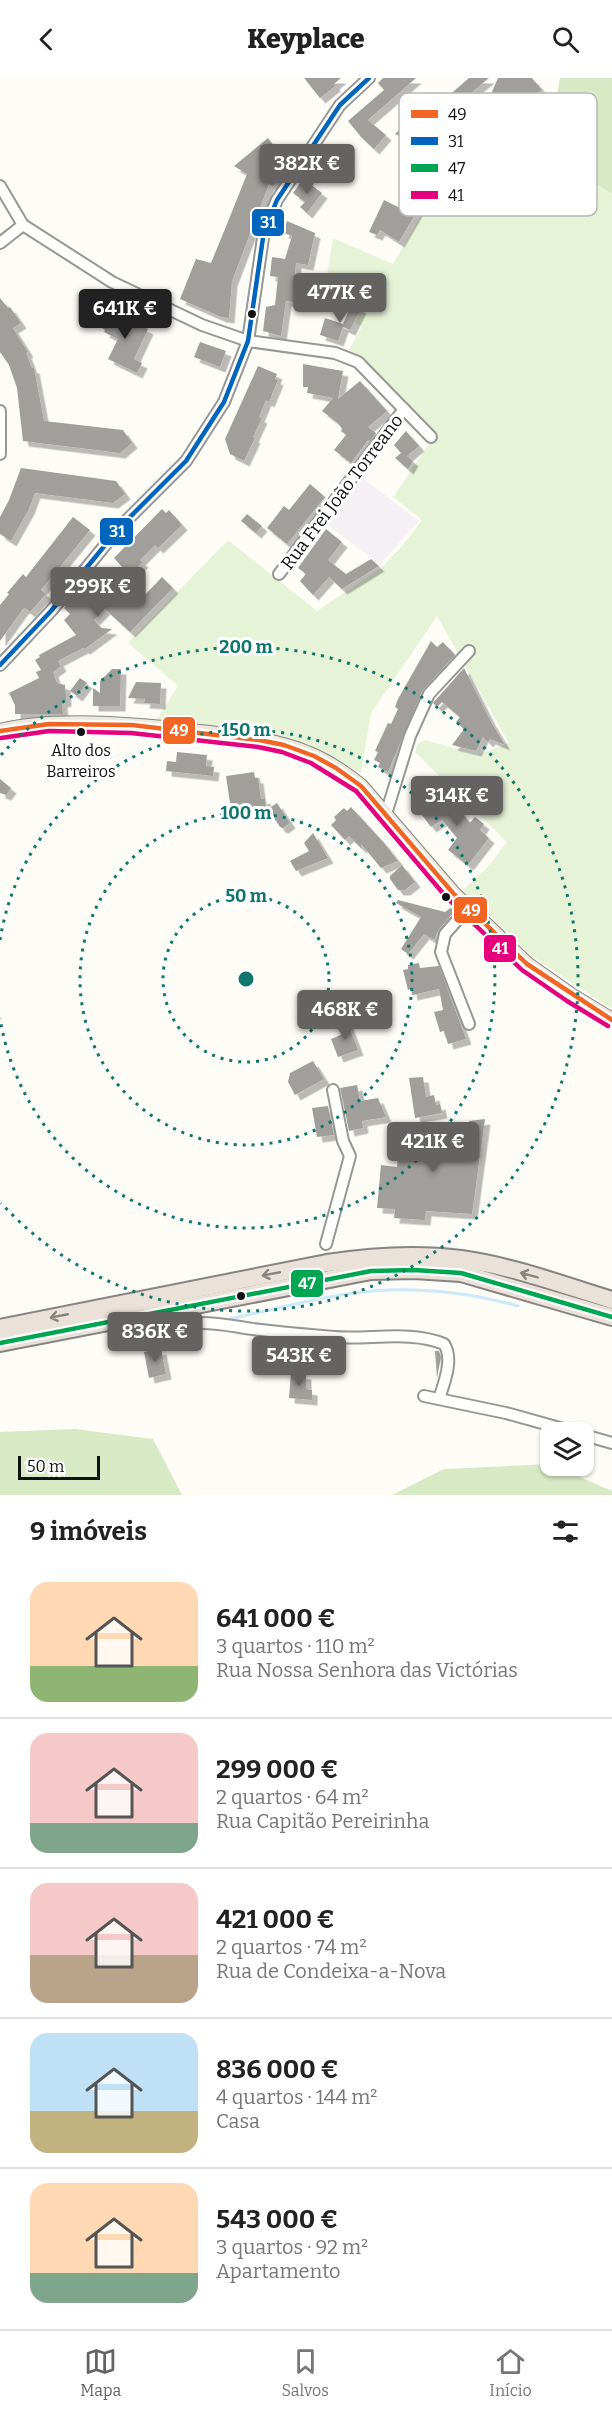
<!DOCTYPE html>
<html lang="pt">
<meta charset="utf-8">
<style>
body{margin:0;font-family:Bitter,serif;background:#f6f6f6;color:#222;height:100vh;display:flex;flex-direction:column;font-size:22px;white-space:nowrap}
*{box-sizing:border-box;margin:0}
p{font-size:20px;color:#767676}
.icon{flex:none;width:33px;height:33px;fill:none;stroke:currentColor;stroke-width:2;stroke-linecap:round;stroke-linejoin:round}
.map{position:relative;height:1417px;overflow:hidden}
.side{display:flex;flex-direction:column;background:#fff;flex:1}
.side>*{flex:none}
.buttons{position:absolute;left:540px;top:1344px;display:grid;gap:12px}
.buttons a{display:grid;place-items:center;width:54px;height:54px;border-radius:12px;background:#fff;box-shadow:0 2px 4px #0004;font-size:30px}
.scale{position:absolute;left:18px;bottom:15px;width:82px;box-sizing:border-box;padding-left:6px;border:3px solid #111;border-top:0;font-size:16px;line-height:21px;white-space:nowrap;color:#111;-webkit-text-stroke:4px #fff;paint-order:stroke}
.price{position:absolute;translate:-50% -51px;padding:0 14px;border-radius:6px;background:#646362;color:#fff;font-size:20px;line-height:39px;filter:drop-shadow(0 2px 3px #0008)}
.price::after{content:'';position:absolute;left:50%;top:36px;width:18px;height:14px;margin-left:-9px;background:inherit;clip-path:polygon(0 0,100% 0,50% 100%)}
.price.selected{background:#222;color:#fff}
ul{padding:0;list-style:none}
li{display:flex;align-items:center;gap:18px;height:150px;padding:0 30px}
li+li{border-top:2px solid #e0e0e0}
li span{display:grid;place-items:center;flex:none;width:168px;height:120px;border-radius:18px;color:#555}
li>.icon{margin-inline-start:auto}
span .icon{width:72px;height:72px;fill:#fffc;stroke-width:1}
li b{font-size:26px}
h2{display:flex;justify-content:space-between;align-items:center;height:72px;padding:0 30px;font-size:26px}
header{display:flex;justify-content:space-between;align-items:center;height:78px;padding:0 30px;background:#fff;font-size:27px;font-weight:800}
.menu{display:flex;justify-content:space-around;align-items:center;height:84px;border-top:2px solid #e0e0e0;background:#fff;font-size:16px;color:#767676}
.menu a{display:grid;justify-items:center;gap:3px}
.menu .selected{color:#646362}
.map>svg:first-child{display:block}
.industrial{fill:#f5f0f3}
.green{fill:#e7f3d7}
.forest{fill:#d8eac5}
.lines{fill:none;stroke-linecap:round;stroke-linejoin:round}
.stream{stroke:#cde8f7;stroke-width:3}
.building{fill:#a19f9c;filter:url(#shadow)}
.minor-casing{stroke:#979795;stroke-width:14}
.major-casing{stroke:#858482;stroke-width:16}
.highway-casing{stroke:#858482;stroke-width:20}
.minor{stroke:#fffffe;stroke-width:10}
.major{stroke:#ede9dc;stroke-width:14}
.highway{stroke:#eae1d8;stroke-width:16}
.bus-1-casing{stroke:#fff;stroke-width:9}
.bus-2-casing{stroke:#fff;stroke-width:9}
.bus-3-casing{stroke:#fff;stroke-width:9}
.bus-4-casing{stroke:#fff;stroke-width:9}
.bus-1{stroke:#f26522;stroke-width:4.5}
.bus-2{stroke:#0065bd;stroke-width:4.5}
.bus-3{stroke:#00a651;stroke-width:4.5}
.bus-4{stroke:#e5007d;stroke-width:4.5}
.oneway{stroke:#88837e}
.ring{fill:none;stroke:#0f766e;stroke-width:3;stroke-dasharray:3 6}
.bus-dot{fill:#111;stroke:#fff;stroke-width:2}
.labels{text-anchor:middle;dominant-baseline:central;stroke-width:6;stroke-linejoin:round;paint-order:stroke}
.bus-label{font-size:16px;fill:#111;stroke:#fff}
.street-label{font-size:18px;fill:#111;stroke:#fff}
.key{fill:#fff;stroke:#b8b8b8;stroke-width:1.5}
.key-label{font-size:16px;fill:#111}
.centre{fill:#0f766e;stroke:#fff;stroke-width:3}
.ring-label{font-size:18px;text-anchor:middle;font-weight:bold;fill:#0f766e;stroke:#fff;stroke-width:6;stroke-linejoin:round;paint-order:stroke}
.line-badge{stroke:#fff;stroke-width:2}
.badge-label{font-size:16px;text-anchor:middle;font-weight:bold;fill:#fff}
</style>
<header><svg class="icon" aria-label="back" viewBox="0 0 24 24"><path d="M15 5l-7 7 7 7"/></svg>Keyplace<svg class="icon" aria-label="search" viewBox="0 0 24 24"><circle cx="10" cy="10" r="6"/><path d="M15 15l6 6"/></svg></header>
<div class="map">
<svg width="612" height="1417" viewBox="0 0 612 1417">
<defs>
<filter id="shadow"><feDropShadow dx="5.5" dy="5.5" stdDeviation="0" flood-color="#0004"/></filter>
</defs>
<rect width="100%" height="100%" fill="#fdfcf7"/>
<polygon class="industrial" points="358,397 419,443 380,486 326,446 326,440"/>
<polygon class="green" points="546,75 612,116 612,931 533,879 463,812 487,790 507,764 415,674 417,666 426,662 477,677 509,665 437,538 371,635 361,695 311,668 277,658 156,643 178,608 128,565 228,462 317,533 381,490 403,467 422,442 393,419 436,356 361,280 349,272 362,248 322,227 333,160 393,186 432,118 446,79 466,81"/>
<g class="forest">
<polygon points="560,0 612,0 612,116 546,75"/>
<polygon points="75,1351 153,1361 182,1417 0,1417 0,1354"/>
<polygon points="550,1386 612,1413 612,1417 392,1417 444,1391"/>
</g>
<g class="lines">
<path class="stream" d="M229,1241C277,1231 324,1217 373,1213C422,1209 470,1215 518,1228"/>
</g>
<g class="building">
<polygon points="304,0 341,0 334,6 335,8 320,20"/>
<polygon points="383,0 416,0 368,42 386,57 374,71 361,59 348,43 384,12 378,5"/>
<polygon points="469,0 489,0 455,28 447,19"/>
<polygon points="498,0 532,0 542,12 532,20 528,16 519,24 512,24 491,16"/>
<polygon points="405,46 414,52 410,63 395,56"/>
<polygon points="268,60 280,76 283,71 295,79 273,109 269,106 232,203 229,240 221,239 180,221 196,181 211,185 227,146 247,96 234,88"/>
<polygon points="303,101 322,115 307,135 300,129 305,124 293,115"/>
<polygon points="419,110 427,116 399,164 380,152 377,157 369,154 384,122 406,133"/>
<polygon points="287,143 315,155 308,187 296,185 294,208 303,209 301,225 286,223 281,258 263,253 266,229 275,227 278,199 270,198 272,179 285,181 292,158 283,155"/>
<polygon points="0,220 8,230 10,229 21,245 13,250 28,274 26,275 32,290 34,290 44,343 123,352 132,365 120,375 23,363 17,310 9,287 0,274"/>
<polygon points="352,226 361,230 350,252 343,249 338,263 320,257 325,240 343,246"/>
<polygon points="106,232 148,251 134,281 142,285 137,295 108,281 118,261 104,254 105,252 102,250"/>
<polygon points="200,264 226,273 220,289 194,279"/>
<polygon points="303,286 343,293 338,321 360,303 387,333 368,349 376,355 370,364 368,362 351,385 334,372 346,357 341,353 342,351 338,345 322,333 333,320 307,315 308,309 303,309"/>
<polygon points="258,288 277,296 275,301 278,302 269,324 266,322 259,339 262,340 253,359 255,360 244,383 230,376 225,361"/>
<polygon points="406,353 419,368 407,378 413,383 408,391 395,380 401,375 394,367"/>
<polygon points="21,390 116,403 125,416 113,425 35,415 29,431 11,463 0,456 0,439 9,422"/>
<polygon points="310,406 325,419 287,466 267,450 284,428 289,432"/>
<polygon points="162,431 166,435 169,432 182,447 158,470 155,467 140,482 143,484 124,503 141,521 162,499 173,510 130,554 105,531 94,542 101,550 112,551 85,571 83,570 58,583 61,588 53,594 57,605 65,607 66,623 62,624 63,636 15,636 15,627 9,615 39,600 36,594 41,592 35,582 40,579 39,577 76,557 64,542 70,536 64,530 72,521 77,526 93,509 98,514 123,490 114,480"/>
<polygon points="247,436 262,448 256,455 241,443"/>
<polygon points="73,439 90,452 41,512 46,516 30,534 25,530 23,531 0,563 0,527 9,516 7,515 23,496 26,499"/>
<polygon points="326,451 342,464 328,482 346,496 371,481 379,488 342,511 329,499 313,517 300,503 306,496 298,490"/>
<polygon points="431,563 437,569 443,564 455,577 422,613 388,694 378,689 380,685 374,682 378,674 375,673 388,645 391,646 398,631 395,629 398,621"/>
<polygon points="464,590 490,642 505,667 490,661 488,664 483,659 476,673 452,667 464,651 456,644 460,639 442,624 437,629 433,625"/>
<polygon points="112,591 121,591 120,628 93,628 93,610 100,615 100,603"/>
<polygon points="80,600 87,605 77,618 70,613"/>
<polygon points="136,604 161,605 160,626 144,625 145,621 128,620"/>
<polygon points="177,674 207,677 206,688 214,689 213,698 166,693 167,683 176,684"/>
<polygon points="254,694 255,700 258,700 261,721 265,720 266,731 235,736 233,725 230,725 226,698"/>
<polygon points="0,701 11,710 6,717 0,715"/>
<polygon points="450,711 456,718 451,722 470,745 475,739 484,746 480,752 489,760 468,787 448,772 457,760 442,742 431,749 422,737 432,729 429,726"/>
<polygon points="277,725 290,745 283,750 280,749 268,731"/>
<polygon points="351,729 384,765 398,783 381,790 361,766 362,771 349,758 345,762 331,747 336,742 334,739 344,730 347,733"/>
<polygon points="313,755 328,780 296,793 290,783 309,773 304,765"/>
<polygon points="402,787 415,804 405,812 398,812 390,801 390,798"/>
<polygon points="398,822 445,834 453,828 457,831 439,851 434,862 424,856 408,876 401,871 421,839 396,825"/>
<polygon points="419,885 420,890 439,888 466,961 448,966 444,953 440,954 434,934 443,932 439,911 412,917 411,911 408,912 403,892 408,891 408,887"/>
<polygon points="347,943 358,972 338,979 331,961 343,956 338,951"/>
<polygon points="313,983 324,1001 295,1017 288,1004 290,995"/>
<polygon points="423,999 426,1019 434,1017 436,1027 440,1026 442,1035 415,1040 409,1000"/>
<polygon points="357,1007 360,1023 378,1020 386,1039 362,1043 363,1050 349,1053 340,1010"/>
<polygon points="328,1028 334,1057 317,1059 312,1030"/>
<polygon points="485,1041 472,1136 426,1133 425,1142 394,1140 395,1131 377,1130 381,1087 397,1089 400,1056 433,1058 433,1050 468,1052 469,1043"/>
<polygon points="161,1271 166,1296 149,1300 144,1274"/>
<polygon points="435,1273 439,1273 441,1279 437,1300"/>
<polygon points="291,1295 306,1296 306,1311 312,1312 312,1322 289,1320"/>
</g>
<g class="lines">
<defs>
<g id="minor">
<polyline points="0,108 23,147 112,204 202,247 248,263 335,275 358,284 431,359"/>
<polyline points="0,165 23,147"/>
<polyline points="0,333 0,376"/>
<polyline points="279,496 404,331"/>
<polyline points="0,587 51,533 120,449 186,383 224,324 248,263 264,153 277,122 340,27 369,0"/>
<polyline points="386,736 410,658 429,616 469,573"/>
<polyline points="468,830 445,856 441,874 469,946"/>
<polyline points="326,1166 350,1078 343,1063 333,1012"/>
<path d="M198,1245C220,1244 240,1250 261,1252C286,1255 310,1257 334,1259C369,1262 411,1252 444,1266C454,1281 444,1305 439,1321"/>
<polyline points="424,1318 506,1335 574,1354"/>
<polyline points="584,1357 612,1365"/>
</g>
<path id="major" d="M0,653C59,638 148,648 209,655C242,659 277,662 307,675C327,683 345,695 361,708L453,815L527,886L571,917L612,942"/>
<g id="highway">
<path d="M0,1250L327,1185C372,1178 416,1175 461,1181C512,1188 563,1207 612,1222"/>
<polyline points="0,1265 371,1193 414,1192 461,1195 612,1239"/>
</g>
</defs>
<use href="#minor" class="minor-casing"/>
<use href="#major" class="major-casing"/>
<use href="#highway" class="highway-casing"/>
<use href="#minor" class="minor"/>
<use href="#major" class="major"/>
<use href="#highway" class="highway"/>
<defs>
<polyline id="bus-1" points="0,653 49,646 132,647 259,662 284,667 314,678 336,690 361,708 453,815 527,886 612,942"/>
<polyline id="bus-2" points="0,587 51,533 120,449 186,383 224,324 248,263 264,153 277,122 340,27 369,0"/>
<polyline id="bus-3" points="0,1265 371,1193 414,1192 461,1195 612,1239"/>
<polyline id="bus-4" points="1,660 49,653 131,655 258,669 282,674 311,685 356,713 447,820 522,892 567,923 608,948"/>
</defs>
<use href="#bus-1" class="bus-1-casing"/>
<use href="#bus-2" class="bus-2-casing"/>
<use href="#bus-3" class="bus-3-casing"/>
<use href="#bus-4" class="bus-4-casing"/>
<use href="#bus-1" class="bus-1"/>
<use href="#bus-2" class="bus-2"/>
<use href="#bus-3" class="bus-3"/>
<use href="#bus-4" class="bus-4"/>
</g>
<defs><path id="oneway-shaft" d="M-6 0H5M1.5-3L5.5 0L1.5 3" fill="none" stroke-width="1.6" stroke-linecap="round" stroke-linejoin="round" transform="scale(1.5)"/></defs>
<g class="oneway">
<use href="#oneway-shaft" transform="translate(271 1196) rotate(169)"/>
<use href="#oneway-shaft" transform="translate(529 1197) rotate(-165)"/>
<use href="#oneway-shaft" transform="translate(59 1238) rotate(169)"/>
</g>
<g class="ring">
<circle cx="246" cy="901" r="83"/>
<circle cx="246" cy="901" r="166"/>
<path d="M0 862A249 249 0 1 1 0 940"/>
<path d="M1 677A332 332 0 1 1 1 1125"/>
</g>
<g class="bus-dot">
<circle cx="252" cy="236" r="5"/>
<circle cx="81" cy="654" r="5"/>
<circle cx="446" cy="819" r="5"/>
<circle cx="241" cy="1218" r="5"/>
</g>
<g class="labels">
<g class="bus-label">
<text x="81" y="672">Alto dos<tspan x="81" dy="21">Barreiros</tspan></text>
</g>
<g class="street-label">
<text transform="translate(342 414) rotate(-53)">Rua Frei João Torreano</text>
</g>
</g>
<rect x="399" y="15" width="198" height="123" rx="9" class="key"/>
<rect x="411" y="32" width="27" height="8" fill="#f26522"/>
<rect x="411" y="59" width="27" height="8" fill="#0065bd"/>
<rect x="411" y="86" width="27" height="8" fill="#00a651"/>
<rect x="411" y="113" width="27" height="8" fill="#e5007d"/>
<g class="key-label">
<text x="448" y="42">49</text>
<text x="448" y="69">31</text>
<text x="448" y="96">47</text>
<text x="448" y="123">41</text>
</g>
<circle cx="246" cy="901" r="9" class="centre"/>
<g class="ring-label">
<text x="246" y="575">200 m</text>
<text x="246" y="658">150 m</text>
<text x="246" y="741">100 m</text>
<text x="246" y="824">50 m</text>
</g>
<g class="line-badge">
<rect x="251" y="130" width="34" height="29" rx="6" fill="#0065bd"/>
<rect x="99" y="439" width="35" height="29" rx="6" fill="#0065bd"/>
<rect x="162" y="638" width="34" height="29" rx="6" fill="#f26522"/>
<rect x="453" y="818" width="35" height="28" rx="6" fill="#f26522"/>
<rect x="483" y="856" width="34" height="29" rx="6" fill="#e5007d"/>
<rect x="290" y="1191" width="34" height="29" rx="6" fill="#00a651"/>
</g>
<g class="badge-label">
<text x="268" y="150">31</text>
<text x="117" y="459">31</text>
<text x="179" y="658">49</text>
<text x="471" y="838">49</text>
<text x="500" y="876">41</text>
<text x="307" y="1211">47</text>
</g>
</svg>
<div class="buttons">
<a><svg class="icon" aria-label="layers" viewBox="0 0 24 24"><path d="M12 4l9 5-9 5-9-5zM3 14l9 5 9-5"/></svg></a>
</div>
<div class="scale">50 m</div>
<b class="price" style="left:307px;top:117px">382K €</b>
<b class="price" style="left:340px;top:246px">477K €</b>
<b class="price selected" style="left:125px;top:262px">641K €</b>
<b class="price" style="left:98px;top:540px">299K €</b>
<b class="price" style="left:457px;top:749px">314K €</b>
<b class="price" style="left:345px;top:963px">468K €</b>
<b class="price" style="left:433px;top:1095px">421K €</b>
<b class="price" style="left:155px;top:1285px">836K €</b>
<b class="price" style="left:299px;top:1309px">543K €</b>
</div>
<section class="side">
<h2>9 imóveis<svg class="icon" aria-label="filters" viewBox="0 0 24 24"><path d="M4 7h16M4 17h16"/><circle cx="9" cy="7" r="2"/><circle cx="15" cy="17" r="2"/></svg></h2>
<ul>
<li><span style="background:linear-gradient(#ffd9b3 70%,#8fb573 0)"><svg class="icon" aria-label="home" viewBox="0 0 24 24"><path d="M3 11l9-7 9 7M6 9v11h12V9"/></svg></span><div><b>641 000 €</b><p>3 quartos · 110 m²</p><p>Rua Nossa Senhora das Victórias</p></div></li>
<li><span style="background:linear-gradient(#f6c9c9 75%,#7fa58c 0)"><svg class="icon" aria-label="home" viewBox="0 0 24 24"><path d="M3 11l9-7 9 7M6 9v11h12V9"/></svg></span><div><b>299 000 €</b><p>2 quartos · 64 m²</p><p>Rua Capitão Pereirinha</p></div></li>
<li><span style="background:linear-gradient(#f6c9c9 60%,#b9a48a 0)"><svg class="icon" aria-label="home" viewBox="0 0 24 24"><path d="M3 11l9-7 9 7M6 9v11h12V9"/></svg></span><div><b>421 000 €</b><p>2 quartos · 74 m²</p><p>Rua de Condeixa-a-Nova</p></div></li>
<li><span style="background:linear-gradient(#bfe0f5 65%,#c2b280 0)"><svg class="icon" aria-label="home" viewBox="0 0 24 24"><path d="M3 11l9-7 9 7M6 9v11h12V9"/></svg></span><div><b>836 000 €</b><p>4 quartos · 144 m²</p><p>Casa</p></div></li>
<li><span style="background:linear-gradient(#ffd9b3 75%,#7fa58c 0)"><svg class="icon" aria-label="home" viewBox="0 0 24 24"><path d="M3 11l9-7 9 7M6 9v11h12V9"/></svg></span><div><b>543 000 €</b><p>3 quartos · 92 m²</p><p>Apartamento</p></div></li>
</ul>
</section>
<nav class="menu">
<a class="selected"><svg class="icon" aria-label="map" viewBox="0 0 24 24"><path d="M3 6l6-2 6 2 6-2v14l-6 2-6-2-6 2zM9 4v14M15 6v14"/></svg>Mapa</a>
<a><svg class="icon" aria-label="saved" viewBox="0 0 24 24"><path d="M7 4h10v16l-5-4-5 4z"/></svg>Salvos</a>
<a><svg class="icon" aria-label="home" viewBox="0 0 24 24"><path d="M3 11l9-7 9 7M6 9v11h12V9"/></svg>Início</a>
</nav>
